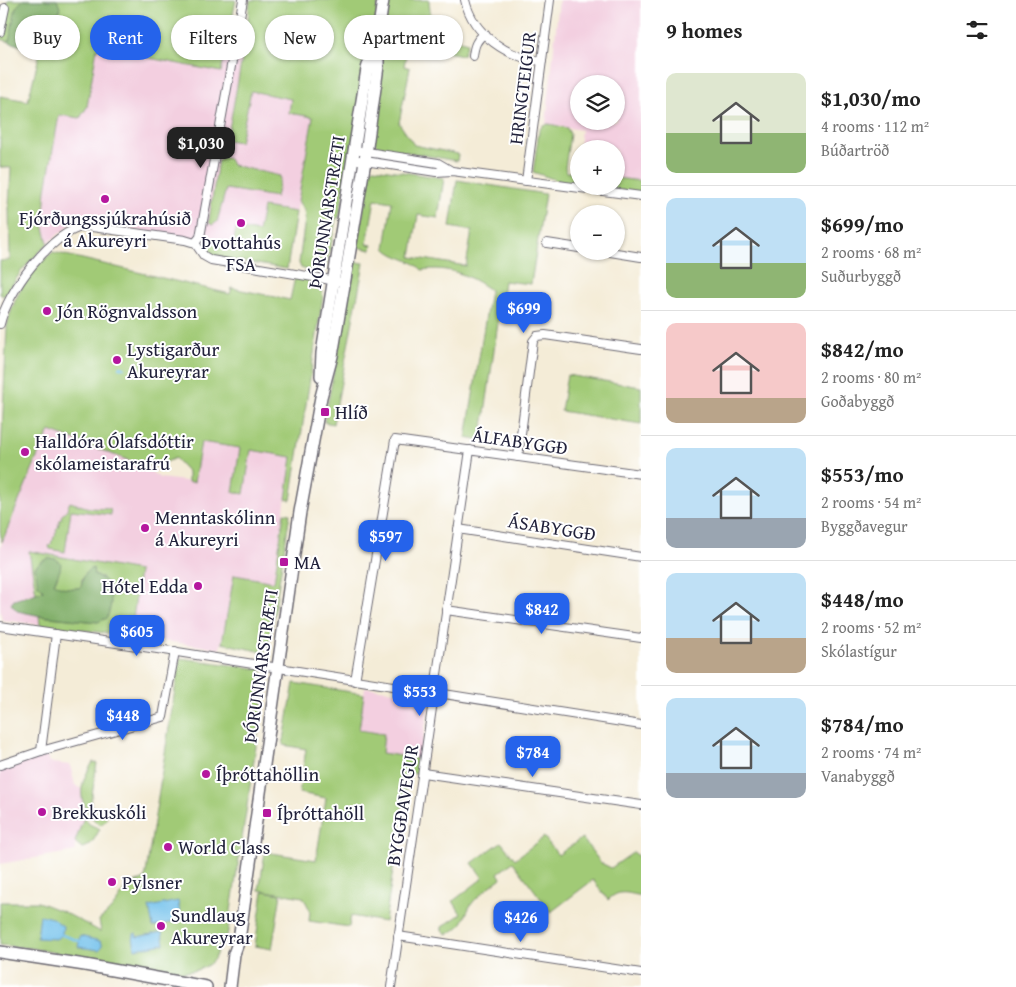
<!DOCTYPE html>
<meta charset="utf-8">
<style>
body{margin:0;font-family:"Gentium Book Plus",serif;background:#f6f6f6;color:#222;height:100vh;display:flex;flex-direction:column;font-size:19px;white-space:nowrap}
*{box-sizing:border-box;margin:0}
p{font-size:16px;color:#767676}
.icon{flex:none;width:28px;height:28px;fill:none;stroke:currentColor;stroke-width:2;stroke-linecap:round;stroke-linejoin:round}
.map{position:relative;flex:1;overflow:hidden}
.details{display:flex;flex-direction:column;background:#fff;width:375px}
.details>*{flex:none}
.banner{position:absolute;left:15px;top:15px;width:475px;height:45px;display:flex;gap:10px}
.buttons{position:absolute;left:570px;top:75px;display:grid;gap:10px}
.buttons a{display:grid;place-items:center;width:55px;height:55px;border-radius:50%;background:#fff;box-shadow:0 1px 4px #0004;font-size:25px}
.price{position:absolute;translate:-50% -42px;padding:0 11px;border-radius:10px;background:#2563eb;color:#fff;font-size:16px;line-height:32px;filter:drop-shadow(0 1px 2px #0008)}
.price::after{content:'';position:absolute;left:50%;top:30px;width:15px;height:11px;margin-left:-8px;background:inherit;clip-path:polygon(0 0,100% 0,50% 100%)}
.price.selected{background:#222;color:#fff}
ul{padding:0;list-style:none}
li{display:flex;align-items:center;gap:15px;height:125px;padding:0 25px}
li+li{border-top:1px solid #e0e0e0}
li span{display:grid;place-items:center;flex:none;width:140px;height:100px;border-radius:10px;color:#555}
li>.icon{margin-inline-start:auto}
span .icon{width:60px;height:60px;fill:#fffc;stroke-width:1}
li b{font-size:21px}
h2{display:flex;justify-content:space-between;align-items:center;height:60px;padding:0 25px;font-size:21px}
.tag{padding:0 18px;border-radius:22px;background:#fff;box-shadow:0 1px 4px #0004;font-size:18px;line-height:45px}
.tag.selected{background:#2563eb;color:#fff}
main{display:flex;flex:1;min-height:0}
.map>svg:first-child{display:block}
.built{fill:#f3cfe0;fill-rule:evenodd}
.green{fill:#a1ca76;stroke:#627658}
.forest{fill:#80ae67;stroke:#516851}
.water{fill:#70c0eb;stroke:#497193}
.lines{fill:none;stroke-linecap:round;stroke-linejoin:round}
.stream{stroke:#70c0eb;stroke-width:2.5}
.street-casing{stroke:#6c6972;stroke-width:10}
.secondary-casing{stroke:#6c6972;stroke-width:14}
.street{stroke:#fff;stroke-width:8}
.secondary{stroke:#fff;stroke-width:11}
.poi-dot{fill:#b5179e;stroke:#fff;stroke-width:2}
.labels{text-anchor:middle;dominant-baseline:central;stroke-width:4;stroke-linejoin:round;paint-order:stroke}
.street-label{font-size:19px;fill:#22223b;stroke:#fff}
.poi-label{font-size:19px;fill:#22223b;stroke:#fff;text-anchor:start}
</style>
<main>
<div class="map">
<svg width="641" height="987" viewBox="0 0 641 987">
<rect width="100%" height="100%" fill="#fff"/>
<filter id="ink" filterUnits="userSpaceOnUse"><feTurbulence type="fractalNoise" baseFrequency=".02" numOctaves="2"/><feDisplacementMap in="SourceGraphic" scale="10" xChannelSelector="R" yChannelSelector="G"/><feConvolveMatrix kernelMatrix="1 2 1 2 8 2 1 2 1" color-interpolation-filters="sRGB"/></filter>
<filter id="wash" filterUnits="userSpaceOnUse"><feTurbulence type="fractalNoise" baseFrequency=".0096" numOctaves="4" result="noise"/><feDisplacementMap in="SourceGraphic" scale="20" xChannelSelector="R" yChannelSelector="G"/><feGaussianBlur stdDeviation="1.12" result="paint"/><feColorMatrix in="noise" values="0 0 0 0 0 0 0 0 0 0 0 0 0 0 0 0 0 1.4 0 .05"/><feComposite in="paint" operator="in"/></filter>
<g filter="url(#wash)">
<rect width="100%" height="100%" fill="#f4ecd7"/>
<g class="built">
<polygon points="124,0 236,0 230,34 246,37 227,140 240,142 251,91 291,99 313,117 289,254 81,222 71,224 48,243 43,224 46,190 59,115"/>
<path d="M559,0H641V183L616,180V149H579V174H576L581,130L546,124ZM579,84H616V121H579Z"/>
<polygon points="50,431 141,465 160,478 193,482 201,441 292,457 273,583 234,575 220,649 132,636 138,571 29,551 40,625 2,620 0,609 0,548 41,448"/>
<polygon points="365,687 430,696 420,759 382,753 359,730"/>
<polygon points="47,756 49,761 53,763 70,765 75,785 81,789 85,807 84,817 75,842 76,851 0,864 0,769"/>
</g>
<g class="green">
<polygon points="8,0 236,0 221,72 97,48 87,107 80,118 59,115 46,190 43,224 48,243 22,270 7,293 3,296 0,294 0,261 10,260 9,207 11,168 0,167 0,96 28,101 40,52 1,39"/>
<path d="M250,0H379L339,218H336C334,228 329,263 324,268C319,274 307,270 301,268L299,263L305,219L304,210L298,201L313,117L289,113L291,99L251,91L240,142L227,140L246,37Z"/>
<path d="M389,0H429C429,11 433,27 443,34C449,39 460,40 467,43L463,55L408,45L404,66L410,68L399,123L414,145L458,154L457,161L379,147L373,141L372,129Z"/>
<polygon points="549,124 567,128 570,134 565,168 567,172 579,173 579,184 556,180 533,172 539,131 543,125"/>
<polygon points="223,157 229,159 232,165 280,176 280,179 276,197 226,189 217,222 212,225 209,223 209,220 218,160"/>
<path d="M374,168L444,178L438,218L418,215L411,257L466,266L472,231L450,227L457,180L545,194L531,284L504,281L481,441L466,438L490,290C469,275 448,266 422,270C412,258 395,259 385,248L392,202L375,199L367,244L372,245L371,250L357,247L363,216L364,203L362,193L366,170Z"/>
<polygon points="616,178 641,181 641,193 591,186 616,186"/>
<polygon points="263,207 296,212 287,269 209,256 211,241 233,245 236,228 258,232"/>
<path d="M53,252L230,294L232,288L290,300L295,277L319,282L323,296L291,500L286,499L292,457L251,450L244,494L233,492L240,448L201,442L194,482H188V472L175,458L158,466L141,465L50,431L41,448L2,542L0,531V476L7,326C14,295 29,271 53,252Z"/>
<polygon points="355,262 364,263 333,424 324,422"/>
<polygon points="567,375 641,387 641,424 561,411"/>
<polygon points="70,502 89,508 110,509 111,515 71,510 65,552 50,549 49,546 52,543 51,542 54,539 53,538 56,535 55,533 57,531 56,529 59,526 58,525 60,522 59,521 62,518 61,516 66,511"/>
<polygon points="284,513 290,514 269,645 267,649 263,652 222,643 234,575 274,582"/>
<path d="M29,551L139,571L131,636L40,625L39,616L98,622L111,605L110,594L109,588L102,578L94,575L93,568L82,579L81,587C74,590 60,588 54,583L58,576L43,588V591L36,594Z"/>
<path d="M180,658L260,669L266,681L227,937L221,936C219,944 218,952 214,959C198,983 137,968 112,965L106,962L30,948L0,945V902H38L64,912L101,932L99,920C113,910 120,898 128,883L140,881L145,879Z"/>
<polygon points="294,683 364,694 359,730 384,734 382,753 420,759 417,774 408,773 385,922 351,916 349,927 309,921 310,910 303,897 259,890 265,852 316,860 326,798 299,793 306,749 283,745"/>
<path d="M93,762L97,763L91,802C92,812 97,814 106,817L107,819L101,825C96,823 93,819 89,814C76,795 82,780 93,762Z"/>
<path d="M84,817L89,824L100,829C95,837 92,847 82,848L75,842Z"/>
<path d="M544,837L558,855L582,838L601,863L611,868L634,852L641,860V896C627,893 619,889 608,900L593,880L551,912L513,862L498,873L501,878C492,885 482,892 474,901C463,913 467,927 447,934L442,930V927L461,914L453,901L483,878L472,863L501,842L515,859Z"/>
<polygon points="263,891 281,894 272,949 255,946"/>
</g>
<g class="forest">
<polygon points="23,0 57,0 60,8 49,40 40,52 9,42 16,7"/>
<path d="M48,558L56,559L61,563L60,570L54,583C60,588 74,590 81,587C83,579 84,570 93,568L94,575C98,577 102,578 105,581C113,589 112,608 107,618L98,622L41,616L17,611L11,604L14,600L43,591L42,588L38,585L35,567L41,562Z"/>
</g>
<g class="water">
<polygon points="178,901 181,920 153,927 149,907"/>
<polygon points="40,915 52,918 63,926 62,935 56,939 37,938"/>
<polygon points="162,932 164,944 135,949 133,937 134,937 134,934 136,933 137,937"/>
<polygon points="80,936 100,941 102,943 102,947 99,950 78,947"/>
</g>
<g class="lines">
<g class="stream">
<polyline points="120,367 124,368"/>
<polyline points="62,935 79,941"/>
</g>
</g>
</g>
<g filter="url(#ink)">
<g class="lines">
<defs>
<g id="street">
<path d="M465,0C473,35 508,58 542,61"/>
<polyline points="0,32 5,8"/>
<path d="M473,56C474,47 476,39 485,34"/>
<polyline points="354,150 438,163 450,170"/>
<polyline points="352,159 436,172 452,171 641,196"/>
<polyline points="526,181 550,0"/>
<polyline points="195,243 200,237 243,0"/>
<polyline points="547,243 579,248"/>
<polyline points="604,251 641,257"/>
<path d="M0,324C7,292 51,232 85,226L185,240L195,243L204,256L211,260L337,281"/>
<polyline points="518,457 533,341 537,336 545,335 641,349"/>
<polyline points="458,529 641,557"/>
<polyline points="446,610 641,638"/>
<polyline points="0,626 171,651 641,725"/>
<polyline points="355,681 395,440 641,474"/>
<polyline points="41,751 56,634"/>
<polyline points="0,765 41,751 163,717 175,651"/>
<polyline points="423,773 641,805"/>
<polyline points="398,936 641,973"/>
<polyline points="391,987 470,450"/>
</g>
<g id="secondary">
<polyline points="321,376 322,353 367,69 378,34 383,0"/>
<polyline points="0,952 85,965 206,987"/>
<polyline points="230,987 234,954 239,940 300,512 321,397 332,356 365,161 378,66 378,34"/>
</g>
</defs>
<use href="#street" class="street-casing"/>
<use href="#secondary" class="secondary-casing"/>
<use href="#street" class="street"/>
<use href="#secondary" class="secondary"/>
</g>
</g>
<g class="poi-dot">
<circle cx="105" cy="199" r="5"/>
<circle cx="241" cy="223" r="5"/>
<circle cx="47" cy="311" r="5"/>
<circle cx="117" cy="360" r="5"/>
<rect x="320" y="407" width="10" height="10" rx="2.5"/>
<circle cx="25" cy="452" r="5"/>
<circle cx="145" cy="528" r="5"/>
<rect x="279" y="557" width="10" height="10" rx="2.5"/>
<circle cx="198" cy="586" r="5"/>
<circle cx="206" cy="774" r="5"/>
<circle cx="42" cy="812" r="5"/>
<rect x="262" y="808" width="10" height="10" rx="2.5"/>
<circle cx="168" cy="847" r="5"/>
<circle cx="112" cy="882" r="5"/>
<circle cx="161" cy="926" r="5"/>
</g>
<g class="labels">
<g class="street-label">
<text transform="translate(522 88) rotate(-83)">HRINGTEIGUR</text>
<text transform="translate(326 212) rotate(-81)">ÞÓRUNNARSTRÆTI</text>
<text transform="translate(520 441) rotate(8)">ÁLFABYGGÐ</text>
<text transform="translate(552 527) rotate(9)">ÁSABYGGÐ</text>
<text transform="translate(260 666) rotate(-82)">ÞÓRUNNARSTRÆTI</text>
<text transform="translate(402 805) rotate(-81)">BYGGÐAVEGUR</text>
</g>
<g class="poi-label">
<text x="105" y="218" text-anchor="middle">Fjórðungssjúkrahúsið<tspan x="105" dy="22">á Akureyri</tspan></text>
<text x="241" y="242" text-anchor="middle">Þvottahús<tspan x="241" dy="22">FSA</tspan></text>
<text x="57" y="311">Jón Rögnvaldsson</text>
<text x="127" y="349">Lystigarður<tspan x="127" dy="22">Akureyrar</tspan></text>
<text x="335" y="412">Hlíð</text>
<text x="35" y="441">Halldóra Ólafsdóttir<tspan x="35" dy="22">skólameistarafrú</tspan></text>
<text x="155" y="517">Menntaskólinn<tspan x="155" dy="22">á Akureyri</tspan></text>
<text x="294" y="562">MA</text>
<text x="188" y="586" text-anchor="end">Hótel Edda</text>
<text x="216" y="774">Íþróttahöllin</text>
<text x="52" y="812">Brekkuskóli</text>
<text x="277" y="813">Íþróttahöll</text>
<text x="178" y="847">World Class</text>
<text x="122" y="882">Pylsner</text>
<text x="171" y="915">Sundlaug<tspan x="171" dy="22">Akureyrar</tspan></text>
</g>
</g>
</svg>
<div class="buttons">
<a><svg class="icon" aria-label="layers" viewBox="0 0 24 24"><path d="M12 4l9 5-9 5-9-5zM3 14l9 5 9-5"/></svg></a>
<a>+</a>
<a>−</a>
</div>
<b class="price selected" style="left:201px;top:169px">$1,030</b>
<b class="price" style="left:524px;top:334px">$699</b>
<b class="price" style="left:386px;top:562px">$597</b>
<b class="price" style="left:542px;top:635px">$842</b>
<b class="price" style="left:137px;top:657px">$605</b>
<b class="price" style="left:420px;top:717px">$553</b>
<b class="price" style="left:123px;top:741px">$448</b>
<b class="price" style="left:533px;top:778px">$784</b>
<b class="price" style="left:521px;top:943px">$426</b>
<div class="banner">
<a class="tag">Buy</a>
<a class="tag selected">Rent</a>
<a class="tag">Filters</a>
<a class="tag">New</a>
<a class="tag">Apartment</a>
</div>
</div>
<section class="details">
<h2>9 homes<svg class="icon" aria-label="filters" viewBox="0 0 24 24"><path d="M4 7h16M4 17h16"/><circle cx="9" cy="7" r="2"/><circle cx="15" cy="17" r="2"/></svg></h2>
<ul>
<li><span style="background:linear-gradient(#dfe7d0 60%,#8fb573 0)"><svg class="icon" aria-label="home" viewBox="0 0 24 24"><path d="M3 11l9-7 9 7M6 9v11h12V9"/></svg></span><div><b>$1,030/mo</b><p>4 rooms · 112 m²</p><p>Búðartröð</p></div></li>
<li><span style="background:linear-gradient(#bfe0f5 65%,#8fb573 0)"><svg class="icon" aria-label="home" viewBox="0 0 24 24"><path d="M3 11l9-7 9 7M6 9v11h12V9"/></svg></span><div><b>$699/mo</b><p>2 rooms · 68 m²</p><p>Suðurbyggð</p></div></li>
<li><span style="background:linear-gradient(#f6c9c9 75%,#b9a48a 0)"><svg class="icon" aria-label="home" viewBox="0 0 24 24"><path d="M3 11l9-7 9 7M6 9v11h12V9"/></svg></span><div><b>$842/mo</b><p>2 rooms · 80 m²</p><p>Goðabyggð</p></div></li>
<li><span style="background:linear-gradient(#bfe0f5 70%,#9aa5b1 0)"><svg class="icon" aria-label="home" viewBox="0 0 24 24"><path d="M3 11l9-7 9 7M6 9v11h12V9"/></svg></span><div><b>$553/mo</b><p>2 rooms · 54 m²</p><p>Byggðavegur</p></div></li>
<li><span style="background:linear-gradient(#bfe0f5 65%,#b9a48a 0)"><svg class="icon" aria-label="home" viewBox="0 0 24 24"><path d="M3 11l9-7 9 7M6 9v11h12V9"/></svg></span><div><b>$448/mo</b><p>2 rooms · 52 m²</p><p>Skólastígur</p></div></li>
<li><span style="background:linear-gradient(#bfe0f5 75%,#9aa5b1 0)"><svg class="icon" aria-label="home" viewBox="0 0 24 24"><path d="M3 11l9-7 9 7M6 9v11h12V9"/></svg></span><div><b>$784/mo</b><p>2 rooms · 74 m²</p><p>Vanabyggð</p></div></li>
</ul>
</section>
</main>
